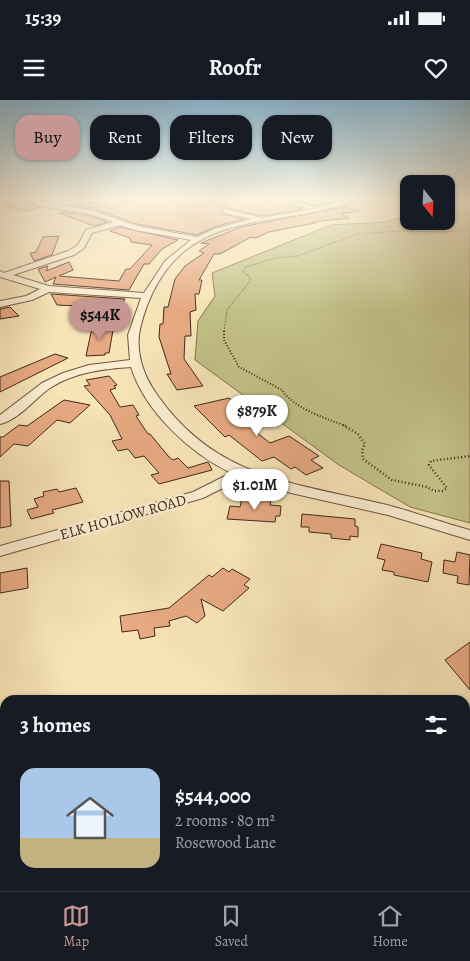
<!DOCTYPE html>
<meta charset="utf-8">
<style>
body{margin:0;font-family:Alegreya,serif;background:#242831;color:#f1f3f6;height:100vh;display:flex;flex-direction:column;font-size:19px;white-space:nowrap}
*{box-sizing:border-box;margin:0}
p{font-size:16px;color:#9ea1a6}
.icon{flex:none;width:28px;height:28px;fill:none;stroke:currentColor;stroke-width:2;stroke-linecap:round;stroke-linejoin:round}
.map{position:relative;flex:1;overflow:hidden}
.details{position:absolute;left:0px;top:595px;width:470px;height:196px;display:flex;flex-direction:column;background:#171b24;border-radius:15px 15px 0 0;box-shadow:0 1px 4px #0004}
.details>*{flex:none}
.guide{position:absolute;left:15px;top:15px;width:440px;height:45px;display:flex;gap:10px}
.needle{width:32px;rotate:162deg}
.buttons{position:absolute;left:400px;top:75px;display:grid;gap:10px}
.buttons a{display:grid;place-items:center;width:55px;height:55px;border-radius:10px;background:#171b24;box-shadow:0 1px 4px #0004;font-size:25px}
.price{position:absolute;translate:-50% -42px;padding:0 11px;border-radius:18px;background:#fff;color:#222;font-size:16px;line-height:32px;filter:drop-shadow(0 1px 2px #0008)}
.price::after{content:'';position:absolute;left:50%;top:30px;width:15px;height:11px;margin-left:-8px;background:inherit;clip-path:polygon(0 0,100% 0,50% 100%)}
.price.selected{background:#c59692;color:#111}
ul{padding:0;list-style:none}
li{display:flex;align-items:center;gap:15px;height:125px;padding:0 20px}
li span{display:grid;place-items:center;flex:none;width:140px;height:100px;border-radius:15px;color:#555}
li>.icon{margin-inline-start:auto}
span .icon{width:60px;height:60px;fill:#fffc;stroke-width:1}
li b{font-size:21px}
h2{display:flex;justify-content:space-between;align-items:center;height:60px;padding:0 20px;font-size:21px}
.pill{padding:0 18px;border-radius:15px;background:#171b24;box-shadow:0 1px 4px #0004;font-size:18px;line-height:45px}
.pill.selected{background:#c59692;color:#111}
.status{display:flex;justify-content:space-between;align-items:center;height:35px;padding:0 25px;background:#171b24;direction:ltr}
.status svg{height:14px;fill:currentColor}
header{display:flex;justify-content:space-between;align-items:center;height:65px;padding:0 20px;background:#171b24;font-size:22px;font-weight:700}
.tab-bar{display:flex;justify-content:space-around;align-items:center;height:70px;border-top:1px solid #363941;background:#171b24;font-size:14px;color:#9ea1a6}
.tab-bar a{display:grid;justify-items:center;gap:2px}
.tab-bar .selected{color:#c59692}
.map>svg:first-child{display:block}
.green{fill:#c3c289;stroke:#827452}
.building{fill:#e7aa82;stroke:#42271b}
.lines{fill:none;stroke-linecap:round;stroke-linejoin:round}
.street-casing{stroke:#6f5642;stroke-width:2}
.path-far2{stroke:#42271b;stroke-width:1;stroke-dasharray:0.5 1;stroke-linecap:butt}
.path-far1{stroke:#42271b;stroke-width:2;stroke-dasharray:1 2;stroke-linecap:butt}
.path{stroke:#42271b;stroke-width:2.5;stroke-dasharray:1 2.5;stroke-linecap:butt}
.street{fill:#faedd0;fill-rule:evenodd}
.labels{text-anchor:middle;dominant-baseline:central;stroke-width:5;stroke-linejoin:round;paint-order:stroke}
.street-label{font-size:15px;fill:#42271b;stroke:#faedd0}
</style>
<div class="status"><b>15:39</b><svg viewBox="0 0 49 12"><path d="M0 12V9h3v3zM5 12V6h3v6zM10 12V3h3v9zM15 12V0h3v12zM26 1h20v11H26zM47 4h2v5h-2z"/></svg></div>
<header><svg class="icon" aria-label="menu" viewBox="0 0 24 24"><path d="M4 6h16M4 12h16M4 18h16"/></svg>Roofr<svg class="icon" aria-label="heart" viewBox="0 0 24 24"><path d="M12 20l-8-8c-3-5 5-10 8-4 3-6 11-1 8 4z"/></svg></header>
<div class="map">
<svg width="470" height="791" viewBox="0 0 470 791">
<rect width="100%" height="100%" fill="#f7e4b7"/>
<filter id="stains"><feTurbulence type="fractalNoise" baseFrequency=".004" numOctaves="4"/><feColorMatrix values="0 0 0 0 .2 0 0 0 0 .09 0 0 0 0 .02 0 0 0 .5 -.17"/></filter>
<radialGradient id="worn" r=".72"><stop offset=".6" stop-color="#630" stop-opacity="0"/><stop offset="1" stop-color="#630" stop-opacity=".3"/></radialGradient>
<polygon class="green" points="446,112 470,112 470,423 410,407 339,365 195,260 198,221 215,196 212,173 331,125 386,122 409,114 409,121 446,121"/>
<g class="building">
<polygon points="0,99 22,99 41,107 25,111 17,109 0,103"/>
<polygon points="218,99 257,99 303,109 262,116 223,107 220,111 222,114 244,119 214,127 197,135 137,124 92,108 74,105 81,101 106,105 136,100 143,105 166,104 175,101 201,105"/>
<polygon points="303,99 313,99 329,103 317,106 296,101"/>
<polygon points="344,107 359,111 341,114 349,118 313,122 315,123 269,132 256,138 251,137 220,154 214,154 199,180 202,180 199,194 195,194 196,210 190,212 191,236 185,236 184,259 203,286 177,290 167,274 171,274 159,237 160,224 163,224 164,207 168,207 175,179 185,166 204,153 199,151 209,144 201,143 241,127"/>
<polygon points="62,112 90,116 107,122 94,126 59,113"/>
<polygon points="120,127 178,140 162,149 149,164 144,164 129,190 53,184 56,177 45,182 38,169 48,166 46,171 69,162 73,170 59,176 119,181 126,169 130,169 152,145 131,142 130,138 110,131"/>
<polygon points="59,136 52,155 34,161 30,153 36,152 43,137"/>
<polygon points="51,194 125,199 119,209 78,207 77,206 57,205"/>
<polygon points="10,207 19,216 0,219 0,209"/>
<polygon points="93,223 113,230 109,253 105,253 105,255 86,256"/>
<polygon points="55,254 68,258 0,292 0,277"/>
<polygon points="109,276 117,285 114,286 116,288 110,290 120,307 133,305 139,315 136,316 148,334 150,334 169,357 173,360 178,358 188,368 208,362 212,370 159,384 151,375 159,373 144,356 135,358 128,349 118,351 112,341 122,339 110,315 84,286 90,285 86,280"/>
<polygon points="229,298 238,306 234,307 257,326 251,328 270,343 289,336 319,356 311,360 323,368 306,375 295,367 291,369 274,357 262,361 229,335 225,337 194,306"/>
<polygon points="64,300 90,305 70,323 57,320 28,346 14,344 0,357 0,337 3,337 19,325 27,326"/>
<polygon points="0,381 9,381 11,426 0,428"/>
<polygon points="76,388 83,402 52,410 54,413 31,419 27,410 38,407 34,399 44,396 43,392 57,389 59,392"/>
<polygon points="242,398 271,400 270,405 281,406 280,416 276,416 275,422 227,419 230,406 240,407"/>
<polygon points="302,414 355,419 355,426 358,427 358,437 350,436 350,440 331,438 331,434 309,432 309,427 301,427"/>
<polygon points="381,444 422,453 421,459 432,462 428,482 394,475 394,472 382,470 385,460 377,458"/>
<polygon points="457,452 470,455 469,485 457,483 458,476 443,473 444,460 455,462"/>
<polygon points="27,468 28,488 0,493 0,473"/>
<polygon points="223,468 229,472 232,469 250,479 244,485 249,488 223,511 201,499 205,516 197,523 186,516 169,521 170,526 154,528 155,536 140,539 138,530 122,532 120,516 169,508 209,475 212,477"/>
<polygon points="470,542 470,590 445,560"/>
</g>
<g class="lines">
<defs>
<g id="street">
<path d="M24,99L91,110L137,126L197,137L214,129L252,119L222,112L224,109L262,118L312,109L272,99H283L317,108L350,99H363C357,103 346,104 338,106C289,121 229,117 187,149C163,167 148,197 141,225C134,250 143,276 158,296C217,380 297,383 387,405C415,412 442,423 470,430V440L388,415L291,393L243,378L203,398L0,456V446L193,392L231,373C190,353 145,312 131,267C103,269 75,272 50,288C34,299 20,319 0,324V315L42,283L63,273L89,265L130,260L128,235L141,198L49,192L32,200L0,207V201L26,196L40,189L0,177V171L4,173L68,151L78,145L86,130L113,122L90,114L45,107ZM120,125L135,130L191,140L165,161L144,193L49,186L13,175L74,155L84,148L92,133Z"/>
<polygon points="154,99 161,99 156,102"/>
</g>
</defs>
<use href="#street" class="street-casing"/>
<polyline class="path-far2" points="224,232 227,210 250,181 250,177 243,172 246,167 275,158 298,156 357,134 401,131 448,132 470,129"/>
<path class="path-far1" d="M224,231V240L239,267L282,290C293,308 327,319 346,326"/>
<polyline class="path" points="343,325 358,334 365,344 362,350 363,359 392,380 427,387 434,391 443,391 447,388 429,365 431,361 470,356"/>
<use href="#street" class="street"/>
</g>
<linearGradient id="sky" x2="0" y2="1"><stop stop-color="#8ab8d2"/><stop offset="0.47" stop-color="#fbf3df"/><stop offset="1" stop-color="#fbf3df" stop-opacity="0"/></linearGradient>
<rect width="470" height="210" fill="url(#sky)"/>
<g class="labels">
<g class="street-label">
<text transform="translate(123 417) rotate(-16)">ELK HOLLOW ROAD</text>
</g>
</g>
<rect width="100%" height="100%" filter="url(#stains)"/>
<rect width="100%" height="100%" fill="url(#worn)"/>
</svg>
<div class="buttons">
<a><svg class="needle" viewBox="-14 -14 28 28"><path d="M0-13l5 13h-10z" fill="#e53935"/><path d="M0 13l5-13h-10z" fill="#9ea1a6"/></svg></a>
</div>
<b class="price selected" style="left:100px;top:241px">$544K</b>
<b class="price" style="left:257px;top:337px">$879K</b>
<b class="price" style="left:255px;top:411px">$1.01M</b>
<div class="guide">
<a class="pill selected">Buy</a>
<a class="pill">Rent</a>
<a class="pill">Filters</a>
<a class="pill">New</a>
</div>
<section class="details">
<h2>3 homes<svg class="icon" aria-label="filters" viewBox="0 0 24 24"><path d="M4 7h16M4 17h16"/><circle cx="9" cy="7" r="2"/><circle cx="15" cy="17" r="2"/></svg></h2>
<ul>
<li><span style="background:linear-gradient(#a9c7e8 70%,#c2b280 0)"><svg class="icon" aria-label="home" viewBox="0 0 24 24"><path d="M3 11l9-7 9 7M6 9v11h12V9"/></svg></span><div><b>$544,000</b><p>2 rooms · 80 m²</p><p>Rosewood Lane</p></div></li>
</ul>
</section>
</div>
<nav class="tab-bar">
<a class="selected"><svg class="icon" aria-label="map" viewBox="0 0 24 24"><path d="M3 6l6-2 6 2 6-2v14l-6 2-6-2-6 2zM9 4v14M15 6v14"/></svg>Map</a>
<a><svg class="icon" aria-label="saved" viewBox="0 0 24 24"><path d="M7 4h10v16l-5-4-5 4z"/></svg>Saved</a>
<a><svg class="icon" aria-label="home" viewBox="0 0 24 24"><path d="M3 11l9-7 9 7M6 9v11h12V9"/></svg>Home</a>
</nav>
